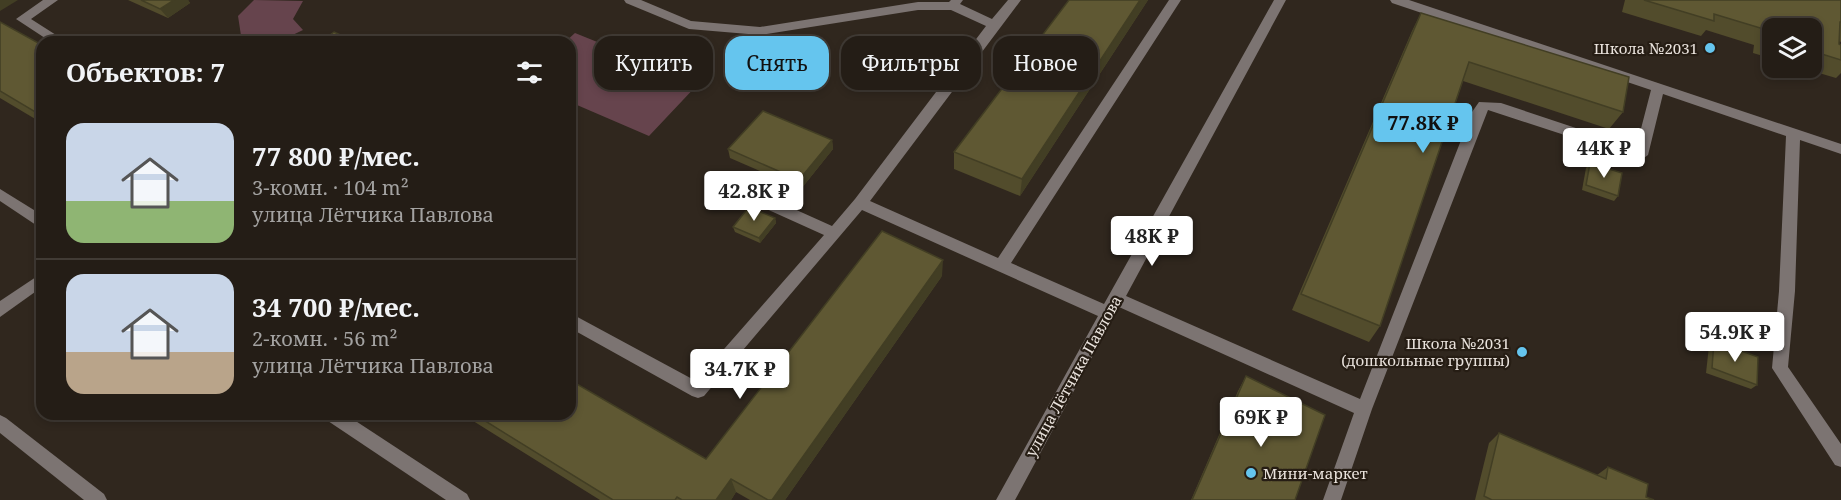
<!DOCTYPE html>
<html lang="ru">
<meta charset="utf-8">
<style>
body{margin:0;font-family:"Noto Serif",serif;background:#302a23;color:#f1f3f6;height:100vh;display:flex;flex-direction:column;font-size:22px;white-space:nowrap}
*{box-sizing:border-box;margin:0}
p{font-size:20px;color:#a3a2a1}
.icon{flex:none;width:33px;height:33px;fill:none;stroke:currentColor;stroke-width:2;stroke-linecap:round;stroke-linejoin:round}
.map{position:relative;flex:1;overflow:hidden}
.drawer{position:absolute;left:36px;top:36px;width:540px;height:384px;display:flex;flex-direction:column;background:#241d16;border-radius:18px;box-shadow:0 3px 9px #0003,0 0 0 2px #413b35}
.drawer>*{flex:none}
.guide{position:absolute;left:594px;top:36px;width:570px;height:54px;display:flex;gap:12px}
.tools{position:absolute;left:1762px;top:18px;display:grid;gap:12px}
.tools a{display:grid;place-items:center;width:60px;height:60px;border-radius:12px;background:#241d16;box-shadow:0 3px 9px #0003,0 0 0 2px #413b35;font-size:30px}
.price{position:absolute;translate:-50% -51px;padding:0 14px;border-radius:6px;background:#fff;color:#222;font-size:20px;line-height:39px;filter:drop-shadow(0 2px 3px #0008)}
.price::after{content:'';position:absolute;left:50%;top:36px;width:18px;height:14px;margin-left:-9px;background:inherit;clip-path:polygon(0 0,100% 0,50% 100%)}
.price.active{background:#65c5ee;color:#111}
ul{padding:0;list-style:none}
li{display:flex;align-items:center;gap:18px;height:150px;padding:0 30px}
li+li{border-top:2px solid #413b35}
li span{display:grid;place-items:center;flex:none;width:168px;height:120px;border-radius:18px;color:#555}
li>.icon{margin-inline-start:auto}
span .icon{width:72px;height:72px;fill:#fffc;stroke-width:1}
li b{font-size:26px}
h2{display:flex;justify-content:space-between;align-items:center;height:72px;padding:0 30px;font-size:26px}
.pill{padding:0 21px;border-radius:18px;background:#241d16;box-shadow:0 3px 9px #0003,0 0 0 2px #413b35;font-size:21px;line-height:54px}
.pill.active{background:#65c5ee;color:#111}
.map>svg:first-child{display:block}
.green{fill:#66444d}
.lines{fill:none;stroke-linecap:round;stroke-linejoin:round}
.minor{fill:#7c7472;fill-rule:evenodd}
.wall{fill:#524c2c}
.shaded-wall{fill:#423e24}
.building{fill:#5f5833;stroke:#423e24;stroke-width:1.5}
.poi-dot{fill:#65c5ee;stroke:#261d14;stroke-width:2}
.labels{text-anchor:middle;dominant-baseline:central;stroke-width:4.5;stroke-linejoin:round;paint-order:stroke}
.poi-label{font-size:15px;fill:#eae3dd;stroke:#261d14;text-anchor:end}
.street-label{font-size:15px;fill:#eae3dd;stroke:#261d14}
</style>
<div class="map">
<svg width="1841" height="500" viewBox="0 0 1841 500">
<rect width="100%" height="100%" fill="#30271e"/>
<g class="green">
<polygon points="254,0 303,1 293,19 303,30 278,42 242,42 238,16"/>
<polygon points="575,33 699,83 649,136 570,102 570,42 565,42"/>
</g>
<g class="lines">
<g class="minor">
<polygon points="43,0 58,0 31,19 67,42 51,42 16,19"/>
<polygon points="624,0 641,0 691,21 760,27 918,2 949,2 951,0 963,0 960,4 992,19 1008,0 1021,0 870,201 998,258 1169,0 1181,0 1011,263 1104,304 1274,0 1286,0 1126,296 1360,399 1472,112 1479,102 1501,103 1636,148 1651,90 1392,3 1390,0 1409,0 1841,144 1841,154 1800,140 1795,291 1788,367 1841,444 1841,467 1835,465 1772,368 1779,291 1786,136 1663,94 1648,155 1641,160 1488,110 1372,409 1341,500 1323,500 1354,413 1119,307 1015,500 996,500 1098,316 862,210 704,396 698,398 692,396 570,328 570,313 696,381 824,235 742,198 740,194 742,190 752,190 832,226 855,199 986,26 951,10 918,10 760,35 689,29 626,3"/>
<polygon points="0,189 42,215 42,229 0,201"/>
<polygon points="42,273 42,287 0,317 0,301"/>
<polygon points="323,414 345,414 467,494 470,500 446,500 325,419"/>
<polygon points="0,415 6,418 104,494 107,500 84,500 0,433"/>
</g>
</g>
<g class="wall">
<polygon points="128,0 188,0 190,3 168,18"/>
<polygon points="1069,0 1148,0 1020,196 954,169 954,152"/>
<polygon points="1625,0 1841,0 1841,42 1839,41 1839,44 1841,45 1841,73 1836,78 1802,68 1812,68 1812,28 1773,28 1773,59 1753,53 1754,45 1706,30 1701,36 1622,12"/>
<polygon points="1421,13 1623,112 1609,129 1463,81 1380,326 1369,342 1292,310 1412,31"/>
<polygon points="0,22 42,45 42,123 0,98"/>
<polygon points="832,140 833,149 801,189 730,158 728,149"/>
<polygon points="1590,163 1618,196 1614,201 1582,190 1586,168"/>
<polygon points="775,218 776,223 760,243 735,232 733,227"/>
<polygon points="942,276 785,500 750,500 736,492 731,500 600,500 462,414 570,414 706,459"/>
<polygon points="1714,341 1757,385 1751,389 1706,373 1709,346"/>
<polygon points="1246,376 1295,500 1191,500 1238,391"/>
<polygon points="1499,433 1597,475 1608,467 1646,497 1654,500 1475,500 1489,443"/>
</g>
<g class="shaded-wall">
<polygon points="0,0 18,0 0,11"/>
<polygon points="174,0 188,0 190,3 168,18 160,9"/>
<polygon points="1140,0 1148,0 1020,196 1022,179"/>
<polygon points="832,140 833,149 801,189 799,180"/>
<polygon points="775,218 776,223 760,243 759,238"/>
<polygon points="943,260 942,276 785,500 772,500"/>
<polygon points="731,479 736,492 731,500 716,500"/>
</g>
<g class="building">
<polygon points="141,0 174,0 160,9"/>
<polygon points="1069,0 1140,0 1022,179 954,152"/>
<polygon points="1644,0 1841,0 1841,22 1840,22 1839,44 1841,45 1841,60 1812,51 1812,28 1773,28 1773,40 1766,38 1767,30 1714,14 1714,21"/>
<polygon points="1421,13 1629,77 1623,112 1469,62 1380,326 1301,294"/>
<polygon points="0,22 42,45 42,116 0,91"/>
<polygon points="334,32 355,42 321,42"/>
<polygon points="763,111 832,140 799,180 728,149"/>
<polygon points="1590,163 1622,173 1618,196 1586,185"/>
<polygon points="749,207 775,218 759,238 733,227"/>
<polygon points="882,231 943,260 772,500 768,500 731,479 716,500 682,500 677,497 675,500 613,500 474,414 570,414 570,380 706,459"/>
<polygon points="1714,341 1758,357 1757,385 1712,368"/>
<polygon points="1246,376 1325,415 1295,500 1192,500"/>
<polygon points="1499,433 1606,479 1608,467 1648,484 1646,497 1654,500 1492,500 1484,496"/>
</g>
<g class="poi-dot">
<circle cx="1710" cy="48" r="6"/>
<circle cx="1522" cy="352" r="6"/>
<circle cx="1251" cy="473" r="6"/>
</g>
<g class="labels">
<g class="poi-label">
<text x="1698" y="48">Школа №2031</text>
<text x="1510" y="343">Школа №2031<tspan x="1510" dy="17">(дошкольные группы)</tspan></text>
<text x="1263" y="473" text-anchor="start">Мини-маркет</text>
</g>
<g class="street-label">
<text transform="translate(1073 376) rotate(-61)">улица Лётчика Павлова</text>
</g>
</g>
</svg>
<div class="tools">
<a><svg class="icon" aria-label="layers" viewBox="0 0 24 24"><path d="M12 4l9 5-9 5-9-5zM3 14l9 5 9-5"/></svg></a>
</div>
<b class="price active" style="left:1423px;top:154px">77.8K ₽</b>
<b class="price" style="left:1604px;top:179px">44K ₽</b>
<b class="price" style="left:754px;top:222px">42.8K ₽</b>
<b class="price" style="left:1152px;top:267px">48K ₽</b>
<b class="price" style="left:1735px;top:363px">54.9K ₽</b>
<b class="price" style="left:740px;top:400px">34.7K ₽</b>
<b class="price" style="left:1261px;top:448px">69K ₽</b>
<div class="guide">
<a class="pill">Купить</a>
<a class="pill active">Снять</a>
<a class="pill">Фильтры</a>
<a class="pill">Новое</a>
</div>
<section class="drawer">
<h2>Объектов: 7<svg class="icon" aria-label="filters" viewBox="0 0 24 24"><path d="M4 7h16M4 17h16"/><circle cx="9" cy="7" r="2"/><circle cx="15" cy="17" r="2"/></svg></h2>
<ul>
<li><span style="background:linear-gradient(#c9d6e8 65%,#8fb573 0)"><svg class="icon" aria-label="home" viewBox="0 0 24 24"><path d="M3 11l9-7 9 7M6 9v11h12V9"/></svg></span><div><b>77 800 ₽/мес.</b><p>3-комн. · 104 m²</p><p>улица Лётчика Павлова</p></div></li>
<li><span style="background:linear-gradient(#c9d6e8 65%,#b9a48a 0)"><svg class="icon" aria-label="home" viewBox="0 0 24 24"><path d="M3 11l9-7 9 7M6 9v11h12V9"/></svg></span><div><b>34 700 ₽/мес.</b><p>2-комн. · 56 m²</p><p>улица Лётчика Павлова</p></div></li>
</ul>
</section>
</div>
